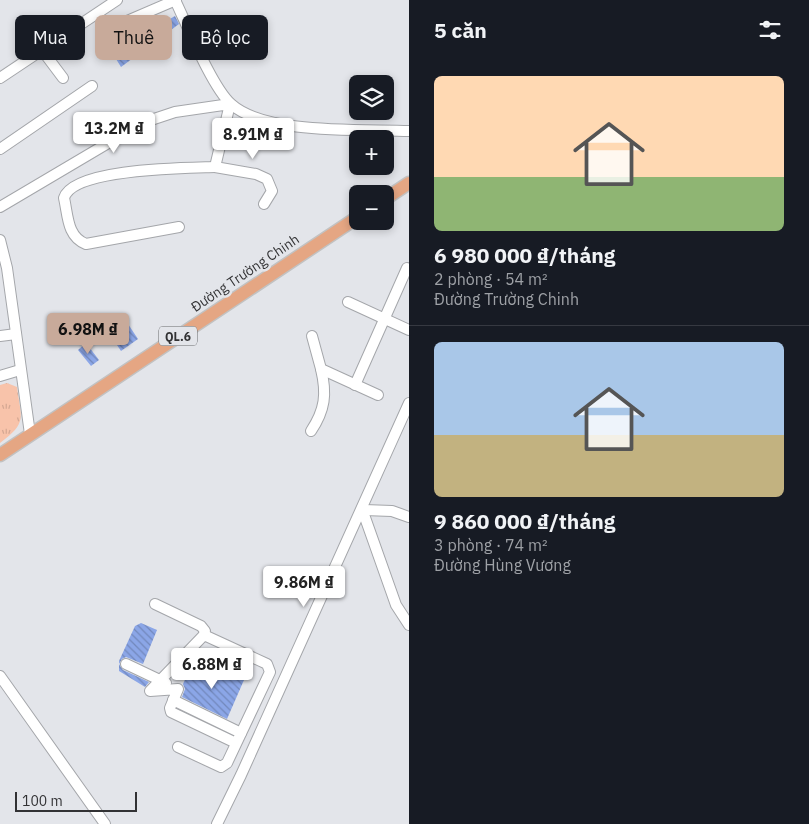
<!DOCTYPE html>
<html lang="vi">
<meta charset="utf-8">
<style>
body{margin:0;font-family:"IBM Plex Sans",sans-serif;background:#20242c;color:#f1f3f6;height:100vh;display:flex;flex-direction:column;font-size:19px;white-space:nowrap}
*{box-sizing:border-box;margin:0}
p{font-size:16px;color:#9ea1a6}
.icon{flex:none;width:28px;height:28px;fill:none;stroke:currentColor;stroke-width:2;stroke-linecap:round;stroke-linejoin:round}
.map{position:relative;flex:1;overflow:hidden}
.panel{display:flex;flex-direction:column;background:#171b24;width:400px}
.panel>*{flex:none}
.guide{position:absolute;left:15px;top:15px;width:319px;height:45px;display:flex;gap:10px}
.fabs{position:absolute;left:349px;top:75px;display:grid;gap:10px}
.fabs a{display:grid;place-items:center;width:45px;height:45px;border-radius:8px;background:#171b24;box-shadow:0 2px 8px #0003;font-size:25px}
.scale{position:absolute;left:15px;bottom:12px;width:122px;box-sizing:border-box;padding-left:5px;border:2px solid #323234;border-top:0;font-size:14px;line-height:18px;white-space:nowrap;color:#323234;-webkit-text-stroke:4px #e3e5ea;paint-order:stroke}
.price{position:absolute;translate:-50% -42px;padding:0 11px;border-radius:5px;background:#fff;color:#222;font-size:16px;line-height:32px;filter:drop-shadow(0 1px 2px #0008)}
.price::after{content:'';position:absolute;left:50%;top:30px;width:15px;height:11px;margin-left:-8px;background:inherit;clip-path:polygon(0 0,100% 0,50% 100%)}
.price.active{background:#c8aa9a;color:#111}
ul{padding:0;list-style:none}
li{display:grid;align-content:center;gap:10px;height:265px;padding:0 25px}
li+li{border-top:1px solid #363941}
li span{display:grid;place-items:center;height:155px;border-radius:8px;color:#555}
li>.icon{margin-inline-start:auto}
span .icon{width:90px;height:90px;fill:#fffc;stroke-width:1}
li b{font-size:21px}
h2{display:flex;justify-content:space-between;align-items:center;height:60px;padding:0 25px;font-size:21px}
.chip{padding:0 18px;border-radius:8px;background:#171b24;box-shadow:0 2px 8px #0003;font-size:18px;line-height:45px}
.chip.active{background:#c8aa9a;color:#111}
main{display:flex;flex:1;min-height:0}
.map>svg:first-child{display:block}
.park{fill:url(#park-tufts)}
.building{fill:url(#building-back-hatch)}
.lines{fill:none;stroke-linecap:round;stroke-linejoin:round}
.minor-casing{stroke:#a4a6aa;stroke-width:12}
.major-casing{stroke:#c2c2c2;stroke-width:15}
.minor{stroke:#fff;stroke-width:10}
.major{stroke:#e5a683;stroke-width:12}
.labels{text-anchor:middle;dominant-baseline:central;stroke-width:5;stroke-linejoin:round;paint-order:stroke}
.shield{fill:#e3e5ea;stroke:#67686b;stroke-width:1}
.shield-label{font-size:12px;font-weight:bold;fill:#323234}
.street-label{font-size:14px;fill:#323234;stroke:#e3e5ea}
</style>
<main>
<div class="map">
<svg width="409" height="824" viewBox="0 0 409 824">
<defs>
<pattern id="park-tufts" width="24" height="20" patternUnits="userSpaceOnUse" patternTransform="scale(1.25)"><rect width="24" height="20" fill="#f8c3aa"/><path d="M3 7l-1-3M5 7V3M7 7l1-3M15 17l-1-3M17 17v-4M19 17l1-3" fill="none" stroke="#d5a893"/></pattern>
<pattern id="building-back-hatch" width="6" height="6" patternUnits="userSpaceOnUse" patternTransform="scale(1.25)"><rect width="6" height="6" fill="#8ba6e7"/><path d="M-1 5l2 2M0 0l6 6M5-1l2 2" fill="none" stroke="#7288bc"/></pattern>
</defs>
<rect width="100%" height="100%" fill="#e3e5ea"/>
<path class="park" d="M7,383L17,387C21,419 28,422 0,443V385Z"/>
<g class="building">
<polygon points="175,16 179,24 121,67 100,33 118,18 134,42 140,36"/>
<polygon points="126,321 138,339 121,351 109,333"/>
<polygon points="86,343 99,360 91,366 78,350"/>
<polygon points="141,623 157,630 143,664 126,657 122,659 119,664 123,670 149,682 145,687 119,671 119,661 135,626"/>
<polygon points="192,664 221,675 223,671 244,680 227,719 182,697 185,689 183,684"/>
</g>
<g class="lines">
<defs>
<g id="minor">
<path d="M175,0C187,25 212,87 231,104C265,135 363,129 409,131"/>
<polyline points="127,21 176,0"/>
<polyline points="42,50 63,78"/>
<polyline points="0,78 117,0"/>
<polyline points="0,149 92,86"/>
<polyline points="0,207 142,123 175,112 230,104 215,167 256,174 267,179 272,191 264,204"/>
<path d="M179,227L86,244C67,237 68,215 64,198C73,168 187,168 215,167"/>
<polyline points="0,240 7,268 30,434"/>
<polyline points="348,302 409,330"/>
<polyline points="0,336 16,334"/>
<polyline points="312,336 321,369 378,395"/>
<polyline points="0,376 20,370"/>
<polyline points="355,385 407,268"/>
<path d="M311,431C325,410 327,394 321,369"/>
<polyline points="362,509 396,605 409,625"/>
<polyline points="364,510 392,511 409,517"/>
<polyline points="155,604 201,626 205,631 204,635"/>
<polyline points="126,664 166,683"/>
<polyline points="0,676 105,824"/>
<polyline points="173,700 241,733"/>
<polyline points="178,747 221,767 227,763 270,672 267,664 204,635 150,691 178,689 170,708 171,712 236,743"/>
<polyline points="217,824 241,775 409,403"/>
</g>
<g id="major">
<polyline points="385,199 409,183"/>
<polyline points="0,455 358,217"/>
</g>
</defs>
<use href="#minor" class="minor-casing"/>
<use href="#major" class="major-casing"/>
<use href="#minor" class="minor"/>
<use href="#major" class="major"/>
</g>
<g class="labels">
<rect class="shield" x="159" y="326.5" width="38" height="19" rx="4"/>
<g class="shield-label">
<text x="178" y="336">QL.6</text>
</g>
<g class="street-label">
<text transform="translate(245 273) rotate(-34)">Đường Trường Chinh</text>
</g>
</g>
</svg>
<div class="fabs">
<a><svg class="icon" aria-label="layers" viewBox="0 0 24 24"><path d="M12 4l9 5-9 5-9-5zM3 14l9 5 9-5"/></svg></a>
<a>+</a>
<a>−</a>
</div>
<div class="scale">100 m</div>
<b class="price" style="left:114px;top:154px">13.2M ₫</b>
<b class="price" style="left:253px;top:160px">8.91M ₫</b>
<b class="price active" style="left:88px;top:355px">6.98M ₫</b>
<b class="price" style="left:304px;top:608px">9.86M ₫</b>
<b class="price" style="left:212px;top:690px">6.88M ₫</b>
<div class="guide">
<a class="chip">Mua</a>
<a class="chip active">Thuê</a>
<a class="chip">Bộ lọc</a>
</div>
</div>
<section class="panel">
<h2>5 căn<svg class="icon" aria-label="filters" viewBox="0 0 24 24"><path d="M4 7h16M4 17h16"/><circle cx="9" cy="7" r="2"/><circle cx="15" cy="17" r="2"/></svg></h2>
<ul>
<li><span style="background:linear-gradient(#ffd9b3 65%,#8fb573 0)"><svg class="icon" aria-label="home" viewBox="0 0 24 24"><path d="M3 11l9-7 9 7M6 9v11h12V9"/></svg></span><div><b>6 980 000 ₫/tháng</b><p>2 phòng · 54 m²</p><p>Đường Trường Chinh</p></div></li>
<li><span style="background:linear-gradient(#a9c7e8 60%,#c2b280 0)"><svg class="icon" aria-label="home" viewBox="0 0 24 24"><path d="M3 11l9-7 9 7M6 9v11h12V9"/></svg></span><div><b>9 860 000 ₫/tháng</b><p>3 phòng · 74 m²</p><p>Đường Hùng Vương</p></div></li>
</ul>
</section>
</main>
